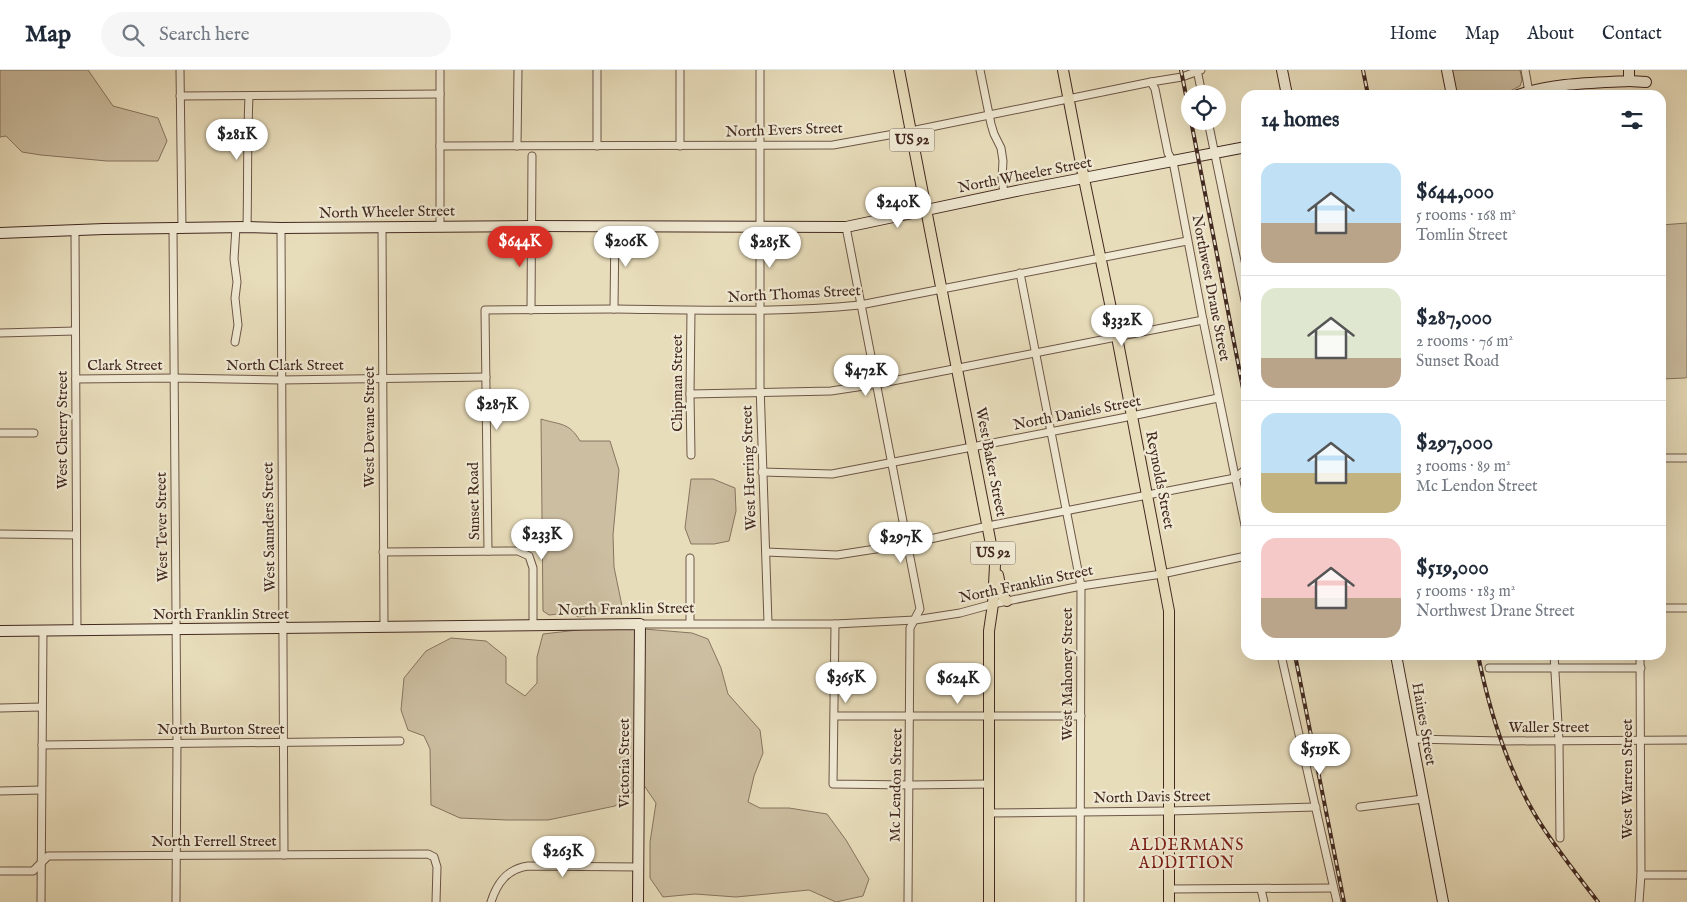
<!DOCTYPE html>
<meta charset="utf-8">
<style>
body{margin:0;font-family:"IM FELL English",serif;background:#f6f6f7;color:#1f2937;height:100vh;display:flex;flex-direction:column;font-size:19px;white-space:nowrap}
*{box-sizing:border-box;margin:0}
p{font-size:16px;color:#747a83}
.icon{flex:none;width:28px;height:28px;fill:none;stroke:currentColor;stroke-width:2;stroke-linecap:round;stroke-linejoin:round}
.map{position:relative;flex:1;overflow:hidden}
.panel{position:absolute;left:1241px;top:20px;width:425px;height:570px;display:flex;flex-direction:column;background:#fff;border-radius:15px;box-shadow:0 5px 20px #0002}
.panel>*{flex:none}
.controls{position:absolute;left:1181px;top:15px;display:grid;gap:10px}
.controls a{display:grid;place-items:center;width:45px;height:45px;border-radius:50%;background:#fff;box-shadow:0 5px 20px #0002;font-size:25px}
.price{position:absolute;translate:-50% -42px;padding:0 11px;border-radius:18px;background:#fff;color:#222;font-size:16px;line-height:32px;filter:drop-shadow(0 1px 2px #0008)}
.price::after{content:'';position:absolute;left:50%;top:30px;width:15px;height:11px;margin-left:-8px;background:inherit;clip-path:polygon(0 0,100% 0,50% 100%)}
.price.current{background:#d93025;color:#fff}
ul{padding:0;list-style:none}
li{display:flex;align-items:center;gap:15px;height:125px;padding:0 20px}
li+li{border-top:1px solid #e0e1e3}
li span{display:grid;place-items:center;flex:none;width:140px;height:100px;border-radius:15px;color:#555}
li>.icon{margin-inline-start:auto}
span .icon{width:60px;height:60px;fill:#fffc;stroke-width:1}
li b{font-size:21px}
h2{display:flex;justify-content:space-between;align-items:center;height:60px;padding:0 20px;font-size:21px}
header{display:flex;align-items:center;gap:30px;box-sizing:border-box;height:70px;padding:0 25px;background:#fff;border-bottom:1px solid #e0e1e3}
header strong{font-size:24px}
nav{display:flex;gap:28px;margin-inline-start:auto;font-size:18px}
.search{width:350px;height:45px;background:#f6f6f7;display:flex;align-items:center;gap:12px;box-sizing:border-box;padding:0 18px;border-radius:28px;color:#747a83;font-size:19px}
.map>svg:first-child{display:block}
.green{fill:#ccbea1;stroke:#877460}
.lines{fill:none;stroke-linecap:round;stroke-linejoin:round}
.street-casing{stroke:#6c5647;stroke-width:9}
.secondary-casing{stroke:#422920;stroke-width:12}
.primary-casing{stroke:#422920;stroke-width:12}
.street{stroke:#f0e9d3;stroke-width:7}
.secondary{stroke:#f0e9d3;stroke-width:10}
.primary{stroke:#e8ddbb;stroke-width:10}
.rail-casing{stroke:#422920;stroke-width:4}
.rail{stroke:#f0e9d3;stroke-width:2;stroke-dasharray:5.5;stroke-linecap:butt}
.labels{text-anchor:middle;dominant-baseline:central;stroke-width:4.5;stroke-linejoin:round;paint-order:stroke}
.shield{fill:#f0e9d3;stroke:#766356;stroke-width:1}
.shield-label{font-size:14px;font-weight:bold;fill:#422920}
.street-label{font-size:15px;fill:#422920;stroke:#f0e9d3}
.neighbourhood-label{font-size:16px;letter-spacing:1px;fill:#7a1f14;stroke:#f0e9d3}
</style>
<header>
<strong>Map</strong>
<div class="search"><svg class="icon" aria-label="search" viewBox="0 0 24 24"><circle cx="10" cy="10" r="6"/><path d="M15 15l6 6"/></svg>Search here</div>
<nav><a>Home</a><a>Map</a><a>About</a><a>Contact</a></nav>
</header>
<div class="map">
<svg width="1687" height="832" viewBox="0 0 1687 832">
<rect width="100%" height="100%" fill="#e8ddbb"/>
<filter id="stains"><feTurbulence type="fractalNoise" baseFrequency=".004" numOctaves="4"/><feColorMatrix values="0 0 0 0 .2 0 0 0 0 .09 0 0 0 0 .02 0 0 0 .5 -.17"/></filter>
<radialGradient id="worn" r=".72"><stop offset=".6" stop-color="#630" stop-opacity="0"/><stop offset="1" stop-color="#630" stop-opacity=".3"/></radialGradient>
<g class="green">
<polygon points="0,0 88,0 113,36 158,48 167,71 158,91 107,91 41,85 22,82 6,66 0,67"/>
<polygon points="1450,0 1520,0 1522,10 1520,16 1502,25 1455,25"/>
<polygon points="1687,153 1687,307 1685,308 1661,309 1661,155"/>
<path d="M541,349C560,355 569,352 580,371H610L619,400L613,465L614,497L622,536L618,540L579,547L567,543L549,545L543,541Z"/>
<polygon points="691,409 713,409 735,418 736,441 729,471 714,474 691,474 685,458"/>
<polygon points="595,558 636,559 635,720 615,736 548,750 507,750 460,748 431,735 430,679 424,666 408,660 401,640 404,608 426,581 451,568 486,571 506,587 506,613 525,626 537,613 537,587 543,564"/>
<polygon points="644,559 692,563 708,569 721,598 728,624 760,660 763,683 754,706 748,732 760,738 789,738 827,744 846,770 869,809 863,826 836,832 809,820 736,827 695,824 663,827 650,808 650,772 656,733 643,714"/>
</g>
<g class="lines">
<defs>
<g id="street">
<polyline points="180,0 182,159"/>
<polyline points="440,0 440,156"/>
<polyline points="597,0 597,76"/>
<polyline points="680,0 680,76"/>
<polyline points="760,0 760,315 768,553"/>
<polyline points="980,0 991,54 994,64 1001,78 1003,91 1002,108 1004,124"/>
<polyline points="1197,0 1202,24"/>
<polyline points="1525,0 1529,22"/>
<polyline points="1151,12 1155,19 1168,83 1173,92 1175,102 1203,250 1246,460"/>
<polyline points="180,26 440,24"/>
<polyline points="1208,51 1246,235"/>
<polyline points="440,76 833,75 911,61 1151,12 1182,7 1201,0"/>
<polyline points="517,76 518,0"/>
<path d="M247,157C248,113 247,70 249,27"/>
<polyline points="382,157 384,557"/>
<polyline points="846,157 920,539 910,558 908,832"/>
<polyline points="281,158 284,785"/>
<polyline points="173,159 177,673 176,831"/>
<polyline points="75,160 77,559"/>
<polyline points="1020,203 1081,516 1080,832"/>
<polyline points="614,239 615,156"/>
<polyline points="531,240 532,86"/>
<polyline points="691,241 690,324 691,385"/>
<polyline points="0,263 75,261"/>
<polyline points="235,272 238,255 235,228 237,212 234,189 236,157"/>
<polyline points="76,309 174,308 281,310 486,307"/>
<polyline points="690,324 831,321 877,314 1203,250"/>
<polyline points="0,363 34,363"/>
<polyline points="1661,388 1687,388"/>
<polyline points="762,402 832,404 1122,348 1218,328"/>
<polyline points="0,464 76,465"/>
<path d="M488,481L485,240C528,240 571,239 614,239C697,240 778,243 860,235L1187,171"/>
<polyline points="383,482 518,481 529,486 533,498 533,555"/>
<polyline points="766,482 837,485 908,474 988,456 1235,408 1246,399"/>
<polyline points="690,488 690,553"/>
<polyline points="1661,538 1687,538"/>
<polyline points="640,554 835,554 915,550 960,543 993,534 1081,516 1162,504 1246,486"/>
<polyline points="835,554 833,714 910,715 989,714"/>
<polyline points="1281,585 1337,832"/>
<polyline points="1554,585 1559,671 1560,768"/>
<polyline points="1489,598 1641,598"/>
<polyline points="0,638 42,637"/>
<polyline points="835,646 1081,646"/>
<polyline points="1412,669 1502,671 1687,670"/>
<polyline points="42,675 400,671"/>
<polyline points="0,721 41,720"/>
<polyline points="1360,737 1423,729"/>
<polyline points="989,743 1169,741 1316,737"/>
<polyline points="0,801 33,801 48,786 428,784 434,787 437,797 436,832"/>
<polyline points="1641,805 1687,805"/>
<polyline points="1169,819 1333,818"/>
<polyline points="1261,819 1264,832"/>
<polyline points="41,832 43,560"/>
<path d="M491,832C497,813 507,799 528,796L638,797"/>
<polyline points="1639,832 1641,805 1640,585"/>
</g>
<g id="secondary">
<polyline points="1282,0 1287,25"/>
<polyline points="1447,0 1452,25"/>
<polyline points="1629,11 1646,12"/>
<path d="M1518,25C1554,13 1591,13 1629,11V0"/>
<polyline points="0,163 104,159 247,157 281,158 531,156 846,157 1021,120 1246,77"/>
<polyline points="0,561 640,554 638,832"/>
<polyline points="1396,585 1443,832"/>
</g>
<g id="primary">
<polyline points="899,0 995,495 993,534 989,561 989,832"/>
<polyline points="1063,0 1084,109 1117,267 1169,541 1169,832"/>
<polyline points="998,505 1002,525 1007,531"/>
</g>
</defs>
<use href="#street" class="street-casing"/>
<use href="#secondary" class="secondary-casing"/>
<use href="#primary" class="primary-casing"/>
<use href="#street" class="street"/>
<use href="#secondary" class="secondary"/>
<use href="#primary" class="primary"/>
<defs>
<g id="rail">
<polyline points="1181,0 1190,46"/>
<polyline points="1363,0 1368,25"/>
<polyline points="1191,51 1246,334"/>
<polyline points="1295,585 1344,832"/>
<path d="M1478,585C1489,639 1506,695 1534,743C1552,774 1576,803 1598,832"/>
</g>
</defs>
<use href="#rail" class="rail-casing"/>
<use href="#rail" class="rail"/>
</g>
<g class="labels">
<g class="shield">
<rect x="889.5" y="58.5" width="45" height="23" rx="4"/>
<rect x="970.5" y="471.5" width="45" height="23" rx="4"/>
</g>
<g class="shield-label">
<text x="912" y="70">US 92</text>
<text x="993" y="483">US 92</text>
</g>
<g class="street-label">
<text transform="translate(784 60) rotate(-2)">North Evers Street</text>
<text transform="translate(1025 105) rotate(-11)">North Wheeler Street</text>
<text transform="translate(387 142) rotate(-1)">North Wheeler Street</text>
<text transform="translate(1211 218) rotate(79)">Northwest Drane Street</text>
<text transform="translate(794 224) rotate(-3)">North Thomas Street</text>
<text x="125" y="295">Clark Street</text>
<text x="285" y="295">North Clark Street</text>
<text transform="translate(677 313) rotate(-90)">Chipman Street</text>
<text transform="translate(1077 343) rotate(-11)">North Daniels Street</text>
<text transform="translate(369 357) rotate(-90)">West Devane Street</text>
<text transform="translate(62 360) rotate(-90)">West Cherry Street</text>
<text transform="translate(991 392) rotate(79)">West Baker Street</text>
<text transform="translate(749 398) rotate(-92)">West Herring Street</text>
<text transform="translate(1160 410) rotate(79)">Reynolds Street</text>
<text transform="translate(474 431) rotate(-91)">Sunset Road</text>
<text transform="translate(162 457) rotate(-91)">West Tever Street</text>
<text transform="translate(269 457) rotate(-91)">West Saunders Street</text>
<text transform="translate(1026 514) rotate(-12)">North Franklin Street</text>
<text transform="translate(626 539) rotate(-1)">North Franklin Street</text>
<text x="221" y="544">North Franklin Street</text>
<text transform="translate(1067 604) rotate(-90)">West Mahoney Street</text>
<text transform="translate(1424 654) rotate(80)">Haines Street</text>
<text x="1549" y="657">Waller Street</text>
<text x="221" y="659">North Burton Street</text>
<text transform="translate(624 693) rotate(-90)">Victoria Street</text>
<text transform="translate(1627 709) rotate(-90)">West Warren Street</text>
<text transform="translate(896 715) rotate(-89)">Mc Lendon Street</text>
<text transform="translate(1152 727) rotate(-1)">North Davis Street</text>
<text x="214" y="771">North Ferrell Street</text>
</g>
<g class="neighbourhood-label">
<text x="1187" y="776">ALDERMANS<tspan x="1187" dy="18">ADDITION</tspan></text>
</g>
</g>
<rect width="100%" height="100%" filter="url(#stains)"/>
<rect width="100%" height="100%" fill="url(#worn)"/>
</svg>
<div class="controls">
<a><svg class="icon" aria-label="locate" viewBox="0 0 24 24"><circle cx="12" cy="12" r="6"/><path d="M12 2v4M12 18v4M2 12h4M18 12h4"/></svg></a>
</div>
<b class="price" style="left:237px;top:91px">$281K</b>
<b class="price" style="left:898px;top:159px">$240K</b>
<b class="price current" style="left:520px;top:198px">$644K</b>
<b class="price" style="left:626px;top:198px">$206K</b>
<b class="price" style="left:770px;top:199px">$285K</b>
<b class="price" style="left:1122px;top:277px">$332K</b>
<b class="price" style="left:866px;top:327px">$472K</b>
<b class="price" style="left:497px;top:361px">$287K</b>
<b class="price" style="left:542px;top:491px">$233K</b>
<b class="price" style="left:901px;top:494px">$297K</b>
<b class="price" style="left:846px;top:634px">$365K</b>
<b class="price" style="left:958px;top:635px">$624K</b>
<b class="price" style="left:1320px;top:706px">$519K</b>
<b class="price" style="left:563px;top:808px">$263K</b>
<section class="panel">
<h2>14 homes<svg class="icon" aria-label="filters" viewBox="0 0 24 24"><path d="M4 7h16M4 17h16"/><circle cx="9" cy="7" r="2"/><circle cx="15" cy="17" r="2"/></svg></h2>
<ul>
<li><span style="background:linear-gradient(#bfe0f5 60%,#b9a48a 0)"><svg class="icon" aria-label="home" viewBox="0 0 24 24"><path d="M3 11l9-7 9 7M6 9v11h12V9"/></svg></span><div><b>$644,000</b><p>5 rooms · 168 m²</p><p>Tomlin Street</p></div></li>
<li><span style="background:linear-gradient(#dfe7d0 70%,#b9a48a 0)"><svg class="icon" aria-label="home" viewBox="0 0 24 24"><path d="M3 11l9-7 9 7M6 9v11h12V9"/></svg></span><div><b>$287,000</b><p>2 rooms · 76 m²</p><p>Sunset Road</p></div></li>
<li><span style="background:linear-gradient(#bfe0f5 60%,#c2b280 0)"><svg class="icon" aria-label="home" viewBox="0 0 24 24"><path d="M3 11l9-7 9 7M6 9v11h12V9"/></svg></span><div><b>$297,000</b><p>3 rooms · 89 m²</p><p>Mc Lendon Street</p></div></li>
<li><span style="background:linear-gradient(#f6c9c9 60%,#b9a48a 0)"><svg class="icon" aria-label="home" viewBox="0 0 24 24"><path d="M3 11l9-7 9 7M6 9v11h12V9"/></svg></span><div><b>$519,000</b><p>5 rooms · 183 m²</p><p>Northwest Drane Street</p></div></li>
</ul>
</section>
</div>
